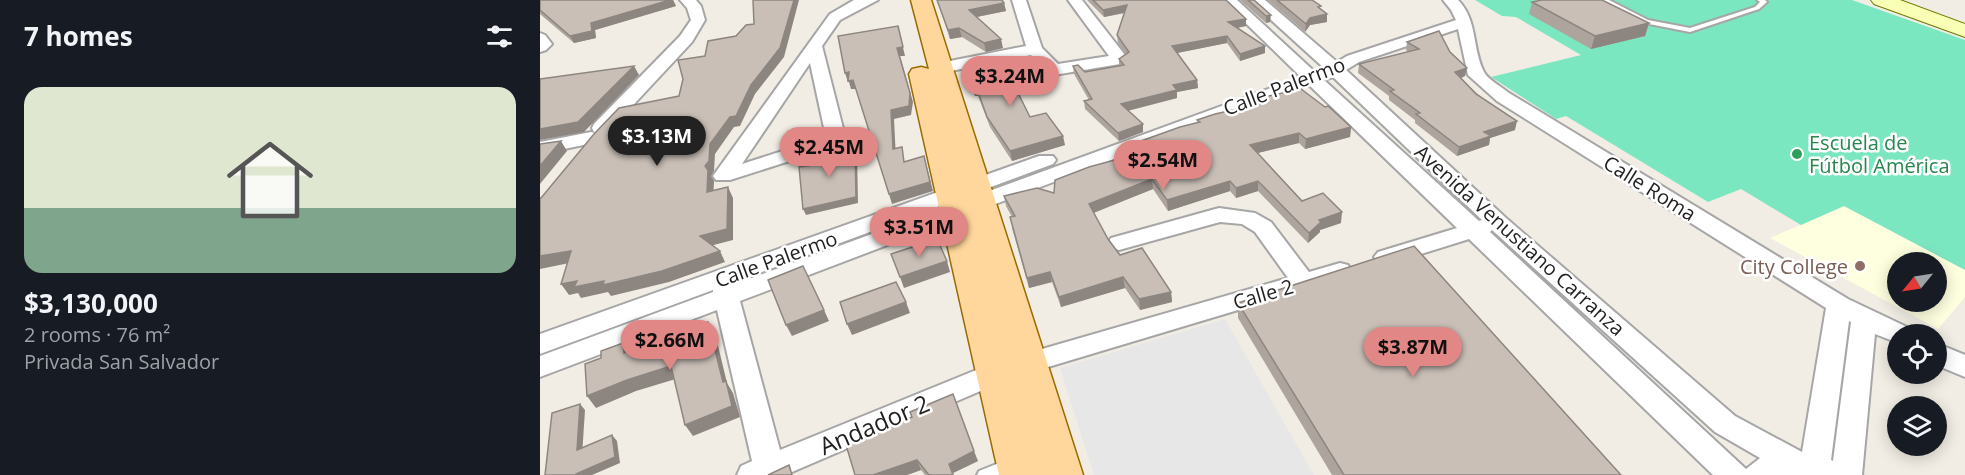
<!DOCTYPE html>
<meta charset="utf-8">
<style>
body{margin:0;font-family:"Open Sans",sans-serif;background:#20242c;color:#f1f3f6;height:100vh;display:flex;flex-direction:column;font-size:22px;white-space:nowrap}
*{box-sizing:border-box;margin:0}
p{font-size:20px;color:#9ea1a6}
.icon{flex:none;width:33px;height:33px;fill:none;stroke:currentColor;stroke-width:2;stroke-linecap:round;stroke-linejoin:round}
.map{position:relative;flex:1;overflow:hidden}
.side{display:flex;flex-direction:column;background:#171b24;width:540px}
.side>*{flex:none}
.needle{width:39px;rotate:240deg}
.tools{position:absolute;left:1347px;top:252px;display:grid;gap:12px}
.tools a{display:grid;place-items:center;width:60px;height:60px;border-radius:50%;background:#171b24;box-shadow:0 3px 15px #0003;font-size:30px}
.price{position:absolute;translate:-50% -51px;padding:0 14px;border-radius:21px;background:#e18887;color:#111;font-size:20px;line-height:39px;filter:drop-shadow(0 2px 3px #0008)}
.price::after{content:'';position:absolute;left:50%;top:36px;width:18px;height:14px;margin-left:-9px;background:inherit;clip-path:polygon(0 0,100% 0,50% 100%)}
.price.current{background:#222;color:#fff}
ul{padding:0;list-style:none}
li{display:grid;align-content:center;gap:12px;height:318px;padding:0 24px}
li span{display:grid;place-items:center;height:186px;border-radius:18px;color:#555}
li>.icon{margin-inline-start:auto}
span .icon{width:108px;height:108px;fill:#fffc;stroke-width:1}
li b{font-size:26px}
h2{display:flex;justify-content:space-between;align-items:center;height:72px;padding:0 24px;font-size:26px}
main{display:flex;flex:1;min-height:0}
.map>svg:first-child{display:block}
.education{fill:#feffdf;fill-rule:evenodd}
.pitch{fill:#7be7c0}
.parking{fill:#e7e7e7}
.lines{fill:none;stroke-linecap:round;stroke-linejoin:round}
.service-casing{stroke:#a6a6a6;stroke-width:4}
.minor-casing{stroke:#a6a6a6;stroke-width:4}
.secondary-casing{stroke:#6b7c00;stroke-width:2}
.primary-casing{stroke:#9a6b00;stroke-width:3}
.service{fill:#fff;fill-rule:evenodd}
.minor{fill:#fff;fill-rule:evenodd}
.secondary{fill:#f9ffb4;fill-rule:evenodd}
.primary{fill:#ffd69b;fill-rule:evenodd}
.wall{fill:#ada49d}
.shaded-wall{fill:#8d8680}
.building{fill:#c9bfb7;stroke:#8d8680;stroke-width:1.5}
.leisure-dot{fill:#2e9e5b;stroke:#fff;stroke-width:2}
.education-dot{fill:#8d6e63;stroke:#fff;stroke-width:2}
.labels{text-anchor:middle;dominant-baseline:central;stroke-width:5;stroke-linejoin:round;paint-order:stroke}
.street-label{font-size:20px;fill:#1f1f1f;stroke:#fff}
.leisure-label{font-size:20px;fill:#27864d;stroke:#fff;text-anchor:start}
.education-label{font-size:20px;fill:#785e54;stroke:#fff;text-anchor:end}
.near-street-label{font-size:24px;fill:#1f1f1f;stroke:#fff}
</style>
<main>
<section class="side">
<h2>7 homes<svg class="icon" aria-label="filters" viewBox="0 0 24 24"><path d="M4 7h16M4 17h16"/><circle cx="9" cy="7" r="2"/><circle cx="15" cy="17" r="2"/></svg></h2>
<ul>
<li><span style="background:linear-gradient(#dfe7d0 65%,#7fa58c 0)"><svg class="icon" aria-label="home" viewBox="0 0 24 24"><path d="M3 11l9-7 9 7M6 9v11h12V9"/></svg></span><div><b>$3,130,000</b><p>2 rooms · 76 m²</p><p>Privada San Salvador</p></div></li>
</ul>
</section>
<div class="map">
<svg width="1425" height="475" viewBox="0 0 1425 475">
<rect width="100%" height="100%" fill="#f1ede4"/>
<path class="education" d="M1304,206L1425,270V297L1398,329L1230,238ZM1358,262H1396V302H1358Z"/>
<polygon class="pitch" points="935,0 1312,0 1425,40 1425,270 1304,206 1261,225 1201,189 1168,202 1026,116 1016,119 951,77 1041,55 976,17 962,16"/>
<polygon class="parking" points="685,319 774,475 554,475 520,368"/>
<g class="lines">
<defs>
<g id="service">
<polygon points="1061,0 1069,0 1108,20 1150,28 1215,7 1220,2 1217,0 1225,0 1227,2 1219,9 1150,32 1104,23"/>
<polygon points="469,459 474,461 476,465 474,469 460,475 437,475 439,471"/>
</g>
<g id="minor">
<polygon points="140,0 156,0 161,6 165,20 152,42 68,132 54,132 52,128 54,124 140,36 151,20 147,8"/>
<path d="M314,0H338L300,20L282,46L306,140L303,144L190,180H176L173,176L290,14ZM270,63L286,137L202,164Z"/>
<polygon points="472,0 486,0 502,48 518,64 569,56 528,0 542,0 588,59 580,64 514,75 508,74 491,55 401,73 395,72 393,68 395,64 486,46"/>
<path d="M682,0H697L775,72L784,68L709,0H725L797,62L807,56L916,20L911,10L903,0H918C938,20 932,49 944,72C948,80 962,87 969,93L1308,299L1367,327L1371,334H1358V343L1335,334L1322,475H1173L929,239L846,265L838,262L834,257L838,252L917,228L769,85L200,301L240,450L446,366L456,363L466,366L470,373L466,380L245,475H197L201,466L212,461L177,310L0,377V356L173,292V290L0,354V334L499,156H513L516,160L513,164L195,282V284L761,77ZM918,29L928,75L957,101L1286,308L1262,452L1195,416L966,218L806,70L819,62ZM793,77L942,220L939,221L784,80ZM952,230L1175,432L1220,458L1206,469L950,232ZM1309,321L1311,322L1293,461L1291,460Z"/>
<polygon points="0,33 5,35 12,44 6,50 0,52"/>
<polygon points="51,132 58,134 61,138 58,142 0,154 0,142"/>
<polygon points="679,208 715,213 731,222 769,272 800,263 808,265 812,271 808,277 488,373 478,370 475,363 478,356 748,278 715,232 702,224 680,222 579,250 571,248 568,243 571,238"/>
<polygon points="1396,343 1425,355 1425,377 1396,365"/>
</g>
<polygon id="secondary" points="1331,0 1360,0 1425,24 1425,37 1334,4"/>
<polygon id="primary" points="371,0 391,0 543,475 459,475 369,74 372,69 381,67 389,69"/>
</defs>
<use href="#service" class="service-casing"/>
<use href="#minor" class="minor-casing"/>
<use href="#secondary" class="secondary-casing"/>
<use href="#primary" class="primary-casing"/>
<use href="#service" class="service"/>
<use href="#minor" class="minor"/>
<use href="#secondary" class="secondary"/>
<use href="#primary" class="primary"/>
</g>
<g class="wall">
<polygon points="0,0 133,0 136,6 55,30 56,38 34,43 0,14"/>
<polygon points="397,0 464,3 466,11 437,17 463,48 446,52 422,37 410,39"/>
<polygon points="547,0 686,0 706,26 698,28 725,46 725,53 700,61 687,43 637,53 657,80 658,88 637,92 637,98 588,111 603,132 579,141 545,109 544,101 549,100 534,74 533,66 545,72 579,66 579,59 586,54 578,43 577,35 585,13 564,17"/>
<polygon points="700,0 714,0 730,22 726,23"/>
<polygon points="728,0 772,0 781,9 787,14 787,22 770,25 765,32"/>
<polygon points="992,2 1109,23 1105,36 1051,49 989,14"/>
<polygon points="867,42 910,52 927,68 925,76 921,78 975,130 950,138 949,145 917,156 875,123 875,120 849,100 849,96 818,73 819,64 868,52 866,50"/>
<polygon points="425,70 482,86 475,87 490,117 525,145 472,161 450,127 438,96 435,96 427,79"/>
<polygon points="724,97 811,127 810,137 765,149 759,143 717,153 762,201 801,223 780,230 780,232 768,243 718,191 696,198 690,191 628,211 613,189 554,213 568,239 580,255 631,292 632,302 600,310 585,288 521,307 512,282 489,288 472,228 472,217 466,206 464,196 514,193 589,156 587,146 658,123 657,120 724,103"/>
<polygon points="698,303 1081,475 792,475 698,318"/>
<polygon points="306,445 438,461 413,473 414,475 385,475 381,470 367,475 315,475"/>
</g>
<g class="shaded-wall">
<polygon points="130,0 133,0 136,6 55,30 56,38 34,43 30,36 51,23"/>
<polygon points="254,0 259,0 244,57 215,94 200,126 194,127 175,154 174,171 171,176 174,181 173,202 167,192 165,166 170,144 211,85"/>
<polygon points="464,3 466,11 431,18 429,10"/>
<polygon points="587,5 588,12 564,17 563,10"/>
<polygon points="787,14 787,22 770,25 765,32 766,24 770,18"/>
<polygon points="731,15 730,22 726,23 726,16"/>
<polygon points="706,19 706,26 689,29 688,22"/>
<polygon points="1109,23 1105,36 1051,49 1055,36"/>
<polygon points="358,26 365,56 360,56 373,102 371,115 354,119 356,159 353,149 351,110 357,48"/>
<polygon points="419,28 422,37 410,39 408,30"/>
<polygon points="687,36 687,43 632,54 632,46"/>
<polygon points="461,39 463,48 446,52 444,43"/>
<polygon points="725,46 725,53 700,61 700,54"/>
<polygon points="94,66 99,75 44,132 0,140 0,129"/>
<polygon points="927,68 925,76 914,81 915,72"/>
<polygon points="309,72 313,80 316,89 311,89 309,82 308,82 305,73"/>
<polygon points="480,77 482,86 473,88 471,79"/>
<polygon points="657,80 658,88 637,92 637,98 582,112 581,104 633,85"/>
<polygon points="436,86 438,96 435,96 433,87"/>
<polygon points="977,121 975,130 950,138 949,145 917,156 919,147 944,132"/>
<polygon points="603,124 603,132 579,141 578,133"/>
<polygon points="811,127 810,137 765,149 766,139"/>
<polygon points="759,133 759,143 710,155 710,145"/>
<polygon points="523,136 525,145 472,161 470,151"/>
<polygon points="21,141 27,151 0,184 0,166"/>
<polygon points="315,146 317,151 318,203 266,215 263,209"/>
<polygon points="384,156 393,191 352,204 349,194"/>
<polygon points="612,179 613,189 550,214 549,204"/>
<polygon points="690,181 690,191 628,211 627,200"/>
<polygon points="718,181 718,191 696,198 696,188"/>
<polygon points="188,187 193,198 193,240 166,247 160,236"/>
<polygon points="802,212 801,223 780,230 780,232 768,243 769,233 779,220"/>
<polygon points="31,251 39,261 0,269 0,256"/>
<polygon points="180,251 185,262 129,282 71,296 68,292 41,298 38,293 29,295 21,284"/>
<polygon points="407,261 410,272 364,288 360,277"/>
<polygon points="510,272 512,282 489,288 487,278"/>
<polygon points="583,277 585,288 521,307 519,297"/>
<polygon points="631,292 632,302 600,310 599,299"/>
<polygon points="366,302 370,313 312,335 307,324"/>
<polygon points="284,310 289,321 252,336 246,325"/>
<polygon points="168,322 175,333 187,383 193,393 200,417 153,436 145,425 183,382"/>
<polygon points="83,343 91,354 84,353"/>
<polygon points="131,366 139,378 96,391 56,408 47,396 87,380"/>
<polygon points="40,404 45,410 42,456 37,450"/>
<polygon points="72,435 77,441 80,463 52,475 36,475 36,474"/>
<polygon points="434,451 438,461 413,473 409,464"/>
<polygon points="377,460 381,470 367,475 333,475"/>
</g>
<g class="building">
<polygon points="0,0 130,0 51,23 52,31 30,36 0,10"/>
<polygon points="213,0 254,0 240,48 211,85 196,116 190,117 170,144 169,161 165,166 168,170 167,192 188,187 187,229 160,236 180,251 122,271 63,285 64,281 34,287 37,281 21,284 31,251 0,256 0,198 1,198 54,134 79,108 139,96 143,79 138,60 165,56 168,41 196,36 206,25 214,24"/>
<polygon points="397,0 462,0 464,3 429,10 461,39 444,43 419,28 408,30"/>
<polygon points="553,0 686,0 706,19 688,22 725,46 700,54 687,36 632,46 657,80 633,85 637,90 581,104 603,124 578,133 544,101 552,99 533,66 538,65 545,72 584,65 579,59 589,52 577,35 587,5 563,10"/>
<polygon points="708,0 714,0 731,15 726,16"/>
<polygon points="737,0 772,0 781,6 778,7 787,14 770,18 766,24"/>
<polygon points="1002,0 1062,0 1109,23 1055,36 992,2"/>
<polygon points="358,26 363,47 357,48 370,93 369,106 351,110 353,149 362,147 364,162 384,156 390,182 349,194 313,80 308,81 309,72 305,73 298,36"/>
<polygon points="899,31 910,52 927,68 915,72 936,94 977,121 944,132 951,136 919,147 876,114 880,113 850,91 854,90 819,64 879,49 867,42"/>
<polygon points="471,60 480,77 471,79 490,117 506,113 523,136 470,151 447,117 436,86 433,87 425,70"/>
<polygon points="94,66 38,122 0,129 0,79"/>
<polygon points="761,89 785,107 788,106 811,127 766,139 759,133 710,145 762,201 783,193 802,212 779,220 781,222 769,233 718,181 696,188 690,181 627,200 612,179 549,204 568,239 580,255 602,248 631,292 599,299 583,277 519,297 510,272 487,278 470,217 475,216 464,196 497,188 514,193 515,180 549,167 593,155 587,146 640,127 660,122 657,120 675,114 728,102 724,97"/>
<polygon points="21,141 0,166 0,144"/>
<polygon points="315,146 316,197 263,209 259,167 280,164 280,152"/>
<polygon points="397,239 407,261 360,277 351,254"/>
<polygon points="874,246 1081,475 804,475 698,303"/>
<polygon points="263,266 284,310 246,325 228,280"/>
<polygon points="356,282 366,302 307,324 300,302"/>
<polygon points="168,322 183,382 186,381 192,406 145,425 131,366 87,380 47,396 45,364 61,358 61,351 83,343 84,353 133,338 132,335"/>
<polygon points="413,394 434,451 409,464 413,475 389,475 377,460 333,475 315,475 306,445 372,417 370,412"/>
<polygon points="40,404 37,450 72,435 75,457 36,474 36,475 5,475 12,413"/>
<polygon points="249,465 252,475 228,475"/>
</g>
<circle class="leisure-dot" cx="1257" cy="154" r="6"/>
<circle class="education-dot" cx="1320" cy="266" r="6"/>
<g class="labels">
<g class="street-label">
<text transform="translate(744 86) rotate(-21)">Calle Palermo</text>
<text transform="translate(1110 188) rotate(32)">Calle Roma</text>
<text transform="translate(980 240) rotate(42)">Avenida Venustiano Carranza</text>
<text transform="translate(236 259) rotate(-20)">Calle Palermo</text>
<text transform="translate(723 294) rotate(-16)">Calle 2</text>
</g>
<g class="leisure-label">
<text x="1269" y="142">Escuela de<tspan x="1269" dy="23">Fútbol América</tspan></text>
</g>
<g class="education-label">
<text x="1308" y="266">City College</text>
</g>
<g class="near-street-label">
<text transform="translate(334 424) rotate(-23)">Andador 2</text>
</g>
</g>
</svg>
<div class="tools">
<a><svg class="needle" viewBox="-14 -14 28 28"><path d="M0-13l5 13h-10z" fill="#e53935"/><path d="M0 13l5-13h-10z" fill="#9ea1a6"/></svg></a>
<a><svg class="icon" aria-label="locate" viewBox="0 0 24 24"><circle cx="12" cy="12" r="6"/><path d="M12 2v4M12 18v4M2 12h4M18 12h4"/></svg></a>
<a><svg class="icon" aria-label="layers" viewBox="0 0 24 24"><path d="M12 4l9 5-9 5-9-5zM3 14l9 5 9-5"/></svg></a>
</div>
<b class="price" style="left:470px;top:107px">$3.24M</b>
<b class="price current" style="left:117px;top:167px">$3.13M</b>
<b class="price" style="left:289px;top:178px">$2.45M</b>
<b class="price" style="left:623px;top:191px">$2.54M</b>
<b class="price" style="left:379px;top:258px">$3.51M</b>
<b class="price" style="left:130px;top:371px">$2.66M</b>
<b class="price" style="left:873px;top:378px">$3.87M</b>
</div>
</main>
